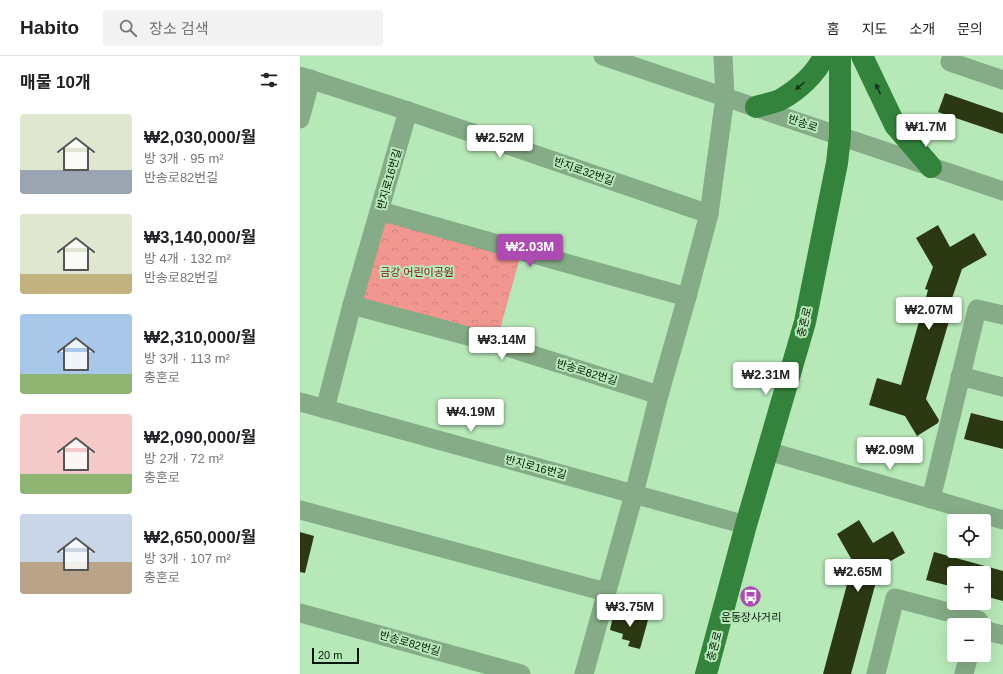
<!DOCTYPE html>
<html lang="ko">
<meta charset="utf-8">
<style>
body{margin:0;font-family:Arial,"Noto Sans KR",sans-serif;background:#f2f2f2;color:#202124;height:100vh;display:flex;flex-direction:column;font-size:15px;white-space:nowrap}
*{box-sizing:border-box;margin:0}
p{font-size:13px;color:#757577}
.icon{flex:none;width:22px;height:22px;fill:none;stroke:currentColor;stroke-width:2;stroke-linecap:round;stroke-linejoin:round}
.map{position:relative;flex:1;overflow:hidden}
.side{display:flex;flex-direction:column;background:#fff;width:300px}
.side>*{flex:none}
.tools{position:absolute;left:647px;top:458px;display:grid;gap:8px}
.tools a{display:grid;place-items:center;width:44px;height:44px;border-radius:4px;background:#fff;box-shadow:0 4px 16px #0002;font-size:20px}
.scale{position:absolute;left:12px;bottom:10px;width:47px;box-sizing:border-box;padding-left:4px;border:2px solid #061807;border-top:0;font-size:11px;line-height:14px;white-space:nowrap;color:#061807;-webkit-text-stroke:3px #b7e9b8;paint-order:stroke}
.price{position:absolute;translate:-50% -34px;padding:0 9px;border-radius:4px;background:#fff;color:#222;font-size:13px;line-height:26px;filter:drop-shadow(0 1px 2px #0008)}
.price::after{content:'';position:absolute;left:50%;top:24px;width:12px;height:9px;margin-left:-6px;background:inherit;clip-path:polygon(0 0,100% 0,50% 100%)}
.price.active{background:#ac4bb2;color:#fff}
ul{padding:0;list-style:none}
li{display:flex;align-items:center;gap:12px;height:100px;padding:0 20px}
li span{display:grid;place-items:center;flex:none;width:112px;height:80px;border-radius:4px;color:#555}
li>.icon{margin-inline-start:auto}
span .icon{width:48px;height:48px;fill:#fffc;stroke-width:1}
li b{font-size:17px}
h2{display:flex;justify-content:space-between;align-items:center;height:48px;padding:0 20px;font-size:17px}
header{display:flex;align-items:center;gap:24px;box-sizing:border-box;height:56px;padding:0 20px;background:#fff;border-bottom:1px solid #e0e0e0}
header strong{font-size:19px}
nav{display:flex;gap:22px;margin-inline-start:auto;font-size:14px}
.search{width:280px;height:36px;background:#f2f2f2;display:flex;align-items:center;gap:10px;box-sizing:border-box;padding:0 14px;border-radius:4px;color:#757577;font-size:15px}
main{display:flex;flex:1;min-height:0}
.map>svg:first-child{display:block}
.park{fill:url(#park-crowns)}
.building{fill:#2b3812}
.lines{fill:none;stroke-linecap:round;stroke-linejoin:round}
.minor{stroke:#85ac86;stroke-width:19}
.major{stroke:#34833c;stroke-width:22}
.oneway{fill:#143817}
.labels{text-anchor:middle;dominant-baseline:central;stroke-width:4;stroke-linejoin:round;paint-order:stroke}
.street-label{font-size:11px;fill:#061807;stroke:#b7e9b8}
.park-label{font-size:11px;fill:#861419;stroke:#b7e9b8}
.poi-label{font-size:11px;fill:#061807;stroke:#b7e9b8}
</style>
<header>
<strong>Habito</strong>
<div class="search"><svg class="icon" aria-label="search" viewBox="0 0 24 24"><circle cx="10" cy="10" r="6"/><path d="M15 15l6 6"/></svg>장소 검색</div>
<nav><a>홈</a><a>지도</a><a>소개</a><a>문의</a></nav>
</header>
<main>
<section class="side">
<h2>매물 10개<svg class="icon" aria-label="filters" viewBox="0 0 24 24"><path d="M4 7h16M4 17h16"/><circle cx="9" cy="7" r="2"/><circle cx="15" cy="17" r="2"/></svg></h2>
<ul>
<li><span style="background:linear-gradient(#dfe7d0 70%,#9aa5b1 0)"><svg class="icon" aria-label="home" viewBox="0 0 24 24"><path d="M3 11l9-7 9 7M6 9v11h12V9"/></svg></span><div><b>₩2,030,000/월</b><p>방 3개 · 95 m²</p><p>반송로82번길</p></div></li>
<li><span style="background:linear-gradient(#dfe7d0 75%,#c2b280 0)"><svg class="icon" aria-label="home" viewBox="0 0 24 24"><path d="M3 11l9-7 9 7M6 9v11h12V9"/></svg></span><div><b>₩3,140,000/월</b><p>방 4개 · 132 m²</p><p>반송로82번길</p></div></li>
<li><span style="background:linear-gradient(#a9c7e8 75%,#8fb573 0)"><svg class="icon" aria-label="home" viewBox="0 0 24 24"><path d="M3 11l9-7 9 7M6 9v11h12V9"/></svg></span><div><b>₩2,310,000/월</b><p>방 3개 · 113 m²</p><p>충혼로</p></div></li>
<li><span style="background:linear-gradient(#f6c9c9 75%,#8fb573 0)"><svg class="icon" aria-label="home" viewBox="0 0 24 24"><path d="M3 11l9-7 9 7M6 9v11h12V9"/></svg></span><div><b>₩2,090,000/월</b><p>방 2개 · 72 m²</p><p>충혼로</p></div></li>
<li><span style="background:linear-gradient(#c9d6e8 60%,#b9a48a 0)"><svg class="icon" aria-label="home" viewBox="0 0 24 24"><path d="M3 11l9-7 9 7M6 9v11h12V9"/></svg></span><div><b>₩2,650,000/월</b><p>방 3개 · 107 m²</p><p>충혼로</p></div></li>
</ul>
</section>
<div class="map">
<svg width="703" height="618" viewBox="0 0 703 618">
<defs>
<pattern id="park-crowns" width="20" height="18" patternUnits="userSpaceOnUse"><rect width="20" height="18" fill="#f2978f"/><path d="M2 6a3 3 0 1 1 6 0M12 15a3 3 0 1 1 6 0" fill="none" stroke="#ce817a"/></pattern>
</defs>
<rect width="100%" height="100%" fill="#b7e9b8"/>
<polygon class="park" points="83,161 221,198 197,284 59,248"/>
<g class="building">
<polygon points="645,37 703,57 703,78 638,56"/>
<polygon points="638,169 650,191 674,177 687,199 662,213 648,254 652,255 626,343 639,364 638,367 617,380 605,360 569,349 577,322 601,329 628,234 625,233 633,211 616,182"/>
<polygon points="671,357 703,365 703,393 664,383"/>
<polygon points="559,464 573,487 593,475 605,497 580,511 551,618 523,618 553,506 537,478"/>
<polygon points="0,476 14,480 5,517 0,516"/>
<polygon points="634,496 703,515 703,545 684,540 684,517 654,517 654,531 626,524"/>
<polygon points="314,555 348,564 340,593 328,590 330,585 322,583 323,578 310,574"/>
</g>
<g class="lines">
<g class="minor">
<polyline points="303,0 703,135"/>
<polyline points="652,0 650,6 703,24"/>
<polyline points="0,20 108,55 409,158"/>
<polyline points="0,63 11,23"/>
<polyline points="80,155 387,241"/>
<polyline points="52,249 198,288 359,339"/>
<polyline points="660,320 703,331"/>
<polyline points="0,346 446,469"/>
<polyline points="25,353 52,249 108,55"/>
<polyline points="468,395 703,464"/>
<polyline points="631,443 677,253 703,259"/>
<polyline points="0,454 306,536"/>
<polyline points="0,557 221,618"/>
<polyline points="684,571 687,575 703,579"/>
<polyline points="284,618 334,438 359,339 387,241 409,158 425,41 423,0"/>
<polyline points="576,618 595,542 678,564 682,569"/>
<polyline points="664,618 669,599"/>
</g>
<g class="major">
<polyline points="562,0 595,69 631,111"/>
<path d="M456,51C463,49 472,47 480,44C498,34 516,18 524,0"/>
<polyline points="406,618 446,469 505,266 537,107 540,80 540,0"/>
</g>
</g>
<defs><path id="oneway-solid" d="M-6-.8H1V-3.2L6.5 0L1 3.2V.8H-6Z"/></defs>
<g class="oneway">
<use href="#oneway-solid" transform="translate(500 30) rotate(141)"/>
<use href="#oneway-solid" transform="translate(578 33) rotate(-115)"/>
</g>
<defs>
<symbol id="bus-disc" viewBox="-11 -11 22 22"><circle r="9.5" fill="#ac4bb2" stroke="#b7e9b8"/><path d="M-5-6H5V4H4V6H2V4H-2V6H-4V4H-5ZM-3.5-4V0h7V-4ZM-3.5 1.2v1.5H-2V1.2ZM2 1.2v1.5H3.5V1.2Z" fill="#fff"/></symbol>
</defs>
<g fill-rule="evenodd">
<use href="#bus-disc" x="438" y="528" width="25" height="25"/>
</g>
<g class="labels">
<g class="street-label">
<text transform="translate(503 67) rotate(19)">반송로</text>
<text transform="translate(284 115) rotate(19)">반지로32번길</text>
<text transform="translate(89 123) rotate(-74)">반지로16번길</text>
<text transform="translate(504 266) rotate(-76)">충혼로</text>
<text transform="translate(287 316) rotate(17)">반송로82번길</text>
<text transform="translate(236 411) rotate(15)">반지로16번길</text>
<text transform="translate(110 587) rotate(16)">반송로82번길</text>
<text transform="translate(414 590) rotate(-75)">충혼로</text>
</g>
<g class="park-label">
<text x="117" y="216">금강 어린이공원</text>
</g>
<g class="poi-label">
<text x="451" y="561">운동장사거리</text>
</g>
</g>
</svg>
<div class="tools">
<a><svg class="icon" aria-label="locate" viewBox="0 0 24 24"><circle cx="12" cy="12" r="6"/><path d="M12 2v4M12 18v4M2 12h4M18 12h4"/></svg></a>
<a>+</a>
<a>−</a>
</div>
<div class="scale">20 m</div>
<b class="price" style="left:626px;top:92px">₩1.7M</b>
<b class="price" style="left:200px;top:103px">₩2.52M</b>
<b class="price active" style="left:230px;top:212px">₩2.03M</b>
<b class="price" style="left:629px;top:275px">₩2.07M</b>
<b class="price" style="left:202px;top:305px">₩3.14M</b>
<b class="price" style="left:466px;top:340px">₩2.31M</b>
<b class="price" style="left:171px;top:377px">₩4.19M</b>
<b class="price" style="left:590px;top:415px">₩2.09M</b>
<b class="price" style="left:558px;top:537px">₩2.65M</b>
<b class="price" style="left:330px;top:572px">₩3.75M</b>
</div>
</main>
